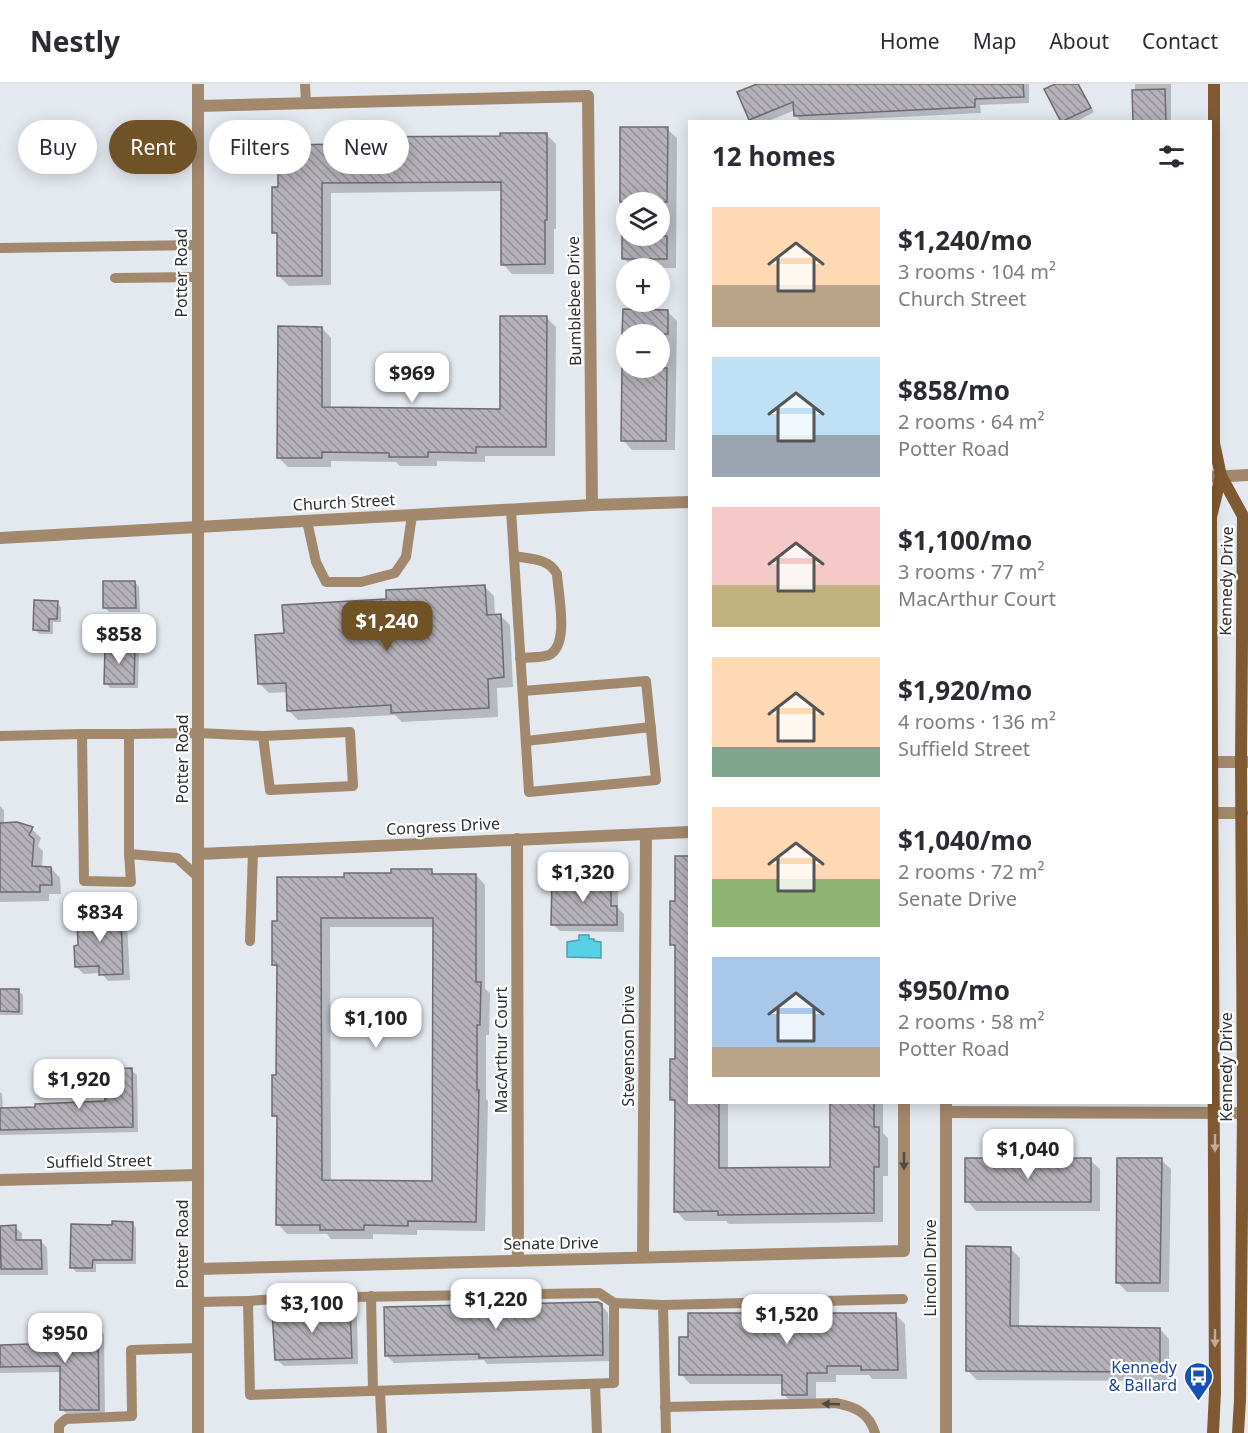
<!DOCTYPE html>
<meta charset="utf-8">
<style>
body{margin:0;font-family:"Noto Sans",sans-serif;background:#f2f2f3;color:#2b2b33;height:100vh;display:flex;flex-direction:column;font-size:22px;white-space:nowrap}
*{box-sizing:border-box;margin:0}
p{font-size:20px;color:#7c7c81}
.icon{flex:none;width:33px;height:33px;fill:none;stroke:currentColor;stroke-width:2;stroke-linecap:round;stroke-linejoin:round}
.map{position:relative;flex:1;overflow:hidden}
.details{position:absolute;left:688px;top:36px;width:524px;height:984px;display:flex;flex-direction:column;background:#fff;border-radius:0px;box-shadow:0 3px 15px #0003}
.details>*{flex:none}
.hud{position:absolute;left:18px;top:36px;width:570px;height:54px;display:flex;gap:12px}
.tools{position:absolute;left:616px;top:108px;display:grid;gap:12px}
.tools a{display:grid;place-items:center;width:54px;height:54px;border-radius:50%;background:#fff;box-shadow:0 3px 15px #0003;font-size:30px}
.price{position:absolute;translate:-50% -51px;padding:0 14px;border-radius:12px;background:#fff;color:#222;font-size:20px;line-height:39px;filter:drop-shadow(0 2px 3px #0008)}
.price::after{content:'';position:absolute;left:50%;top:36px;width:18px;height:14px;margin-left:-9px;background:inherit;clip-path:polygon(0 0,100% 0,50% 100%)}
.price.on{background:#6f5226;color:#fff}
ul{padding:0;list-style:none}
li{display:flex;align-items:center;gap:18px;height:150px;padding:0 24px}
li span{display:grid;place-items:center;flex:none;width:168px;height:120px;border-radius:0px;color:#555}
li>.icon{margin-inline-start:auto}
span .icon{width:72px;height:72px;fill:#fffc;stroke-width:1}
li b{font-size:26px}
h2{display:flex;justify-content:space-between;align-items:center;height:72px;padding:0 24px;font-size:26px}
.pill{padding:0 21px;border-radius:27px;background:#fff;box-shadow:0 3px 15px #0003;font-size:21px;line-height:54px}
.pill.on{background:#6f5226;color:#fff}
header{display:flex;align-items:center;gap:36px;box-sizing:border-box;height:84px;padding:0 30px;background:#fff;border-bottom:2px solid #e1e1e2}
header strong{font-size:28px}
nav{display:flex;gap:33px;margin-inline-start:auto;font-size:21px}
.map>svg:first-child{display:block}
.water{fill:#58d0e5;stroke:#4ba0af;stroke-width:1.5}
.shadow{fill:#0003;fill-rule:evenodd}
.building{fill:url(#building-back-hatch);stroke:#6d6b71;stroke-width:1.5;fill-rule:evenodd}
.lines{fill:none;stroke-linecap:round;stroke-linejoin:round}
.lane{stroke:#a2886d;stroke-width:10}
.street{stroke:#a2886d;stroke-width:12}
.secondary{stroke:#7f5931;stroke-width:12}
.oneway{fill:#bfac98}
.oneway2{fill:#504a43}
.labels{text-anchor:middle;dominant-baseline:central;stroke-width:4.5;stroke-linejoin:round;paint-order:stroke}
.street-label{font-size:16px;fill:#2d2f31;stroke:#fff}
.transit-label{font-size:16px;fill:#164399;stroke:#fff;text-anchor:end}
</style>
<header>
<strong>Nestly</strong>
<nav><a>Home</a><a>Map</a><a>About</a><a>Contact</a></nav>
</header>
<div class="map">
<svg width="1248" height="1349" viewBox="0 0 1248 1349">
<defs>
<pattern id="building-back-hatch" width="6" height="6" patternUnits="userSpaceOnUse" patternTransform="scale(1.5)"><rect width="6" height="6" fill="#b5b2b9"/><path d="M-1 5l2 2M0 0l6 6M5-1l2 2" fill="none" stroke="#949197"/></pattern>
</defs>
<rect width="100%" height="100%" fill="#e4e9f0"/>
<polygon class="water" points="579,851 589,851 589,855 594,855 594,857 601,858 601,874 567,873 567,858 579,856"/>
<g class="shadow">
<polygon points="761,0 1029,0 1029,19 980,21 981,29 801,38 795,31 795,26 766,38 752,38 750,35"/>
<polygon points="1058,0 1079,0 1094,28 1076,38 1063,38 1046,6"/>
<rect x="1135" y="0" width="36" height="38"/>
<path d="M622,45H667L677,54L676,184H633L624,174V133L621,131ZM627,118H660V152H627Z"/>
<polygon points="546,50 556,60 556,145 554,145 554,190 512,190 503,180 502,107 331,109 331,201 289,202 279,192 279,153 274,148 279,104 346,62"/>
<path d="M624,227H667L677,237L675,366H632L623,356ZM627,250H660V284H627Z"/>
<polygon points="546,233 556,243 555,372 485,372 485,378 437,377 437,382 400,382 396,378 331,377 331,383 288,383 278,373 322,244 331,254 331,325 502,326"/>
<polygon points="135,498 139,503 140,528 109,528 105,524"/>
<polygon points="484,502 494,512 495,532 501,532 510,541 513,603 497,604 498,633 402,638 395,631 298,636 288,626 288,608 269,609 259,599 285,550 388,516"/>
<polygon points="57,519 61,523 61,538 53,538 53,550 39,550 35,546"/>
<polygon points="134,563 139,568 138,604 110,604 106,599"/>
<polygon points="0,722 4,726 4,740 32,745 41,754 38,762 43,767 42,784 51,784 60,794 61,810 49,810 49,817 0,818"/>
<polygon points="690,774 690,1018 728,1018 728,1085 831,1084 831,1018 883,1018 883,1049 888,1054 888,1092 883,1092 883,1138 729,1140 726,1137 685,1137 676,1127 676,1020 672,1016 676,976 677,865 671,860 676,818"/>
<path d="M431,787L436,791H476L485,801V905L490,909L489,951H486V1015L488,1017L485,1147L417,1146V1151L373,1150V1155H331L327,1150H287L278,1140V1035L274,1031L278,992L279,886L273,880L278,839L346,795ZM330,843H434L433,1098H331Z"/>
<polygon points="611,797 618,804 618,824 624,830 624,848 560,847 553,840"/>
<polygon points="120,831 127,839 130,896 108,897 101,889 84,890 76,883"/>
<polygon points="0,906 18,907 23,911 23,931 0,931"/>
<polygon points="131,986 137,991 138,1048 0,1051 0,1008 2,1010 3,1026 107,1019 112,1000"/>
<polygon points="1090,1076 1100,1085 1100,1127 976,1127 967,1117"/>
<polygon points="1161,1076 1171,1085 1169,1208 1127,1208 1117,1198"/>
<polygon points="132,1139 136,1144 136,1180 96,1180 96,1188 76,1188 72,1183 113,1142"/>
<polygon points="0,1143 15,1143 22,1149 22,1158 41,1157 47,1164 48,1191 0,1191"/>
<polygon points="1010,1164 1020,1174 1019,1244 1160,1245 1169,1255 1169,1297 977,1296 967,1286"/>
<polygon points="601,1221 608,1229 610,1277 487,1280 484,1276 394,1279 387,1272"/>
<polygon points="350,1226 357,1233 358,1280 284,1282 276,1275"/>
<polygon points="896,1231 905,1240 907,1295 872,1295 869,1291 836,1291 836,1298 816,1298 816,1320 793,1320 783,1310 783,1300 690,1300 681,1290"/>
<polygon points="98,1244 104,1250 105,1332 68,1332 62,1325 61,1288 0,1289 0,1262 61,1261"/>
</g>
<g class="building">
<polygon points="757,0 1023,0 1024,13 975,15 975,23 794,32 793,18 749,36 737,8"/>
<polygon points="1055,0 1078,0 1091,24 1061,38 1044,5"/>
<polygon points="1165,5 1166,38 1133,38 1132,6"/>
<polygon points="620,43 668,43 667,118 620,118"/>
<polygon points="500,49 547,49 547,136 545,136 545,180 501,181 501,98 322,99 322,192 277,192 277,149 272,149 272,103 278,103 278,61 344,60 344,53 500,52"/>
<rect x="622" y="152" width="45" height="23"/>
<polygon points="623,225 668,226 668,250 622,250"/>
<polygon points="500,232 547,232 546,363 476,363 476,369 428,368 428,373 389,373 389,369 322,368 322,374 277,374 278,242 322,243 322,323 500,325"/>
<polygon points="622,284 667,284 666,357 621,357"/>
<polygon points="103,497 135,497 136,524 103,524"/>
<polygon points="485,501 487,531 501,530 504,593 488,595 489,624 391,629 391,621 287,627 286,599 258,600 255,551 284,549 282,521 386,515 386,506"/>
<polygon points="34,516 58,517 57,535 49,535 49,547 33,546"/>
<polygon points="105,562 135,562 134,600 104,600"/>
<polygon points="17,738 33,743 29,751 34,755 32,782 51,783 52,801 40,801 40,808 0,808 0,739"/>
<polygon points="675,772 690,772 690,1018 719,1018 719,1084 830,1083 830,1018 874,1018 874,1043 879,1043 879,1083 874,1083 874,1129 718,1131 718,1127 674,1128 675,1016 670,1016 670,975 675,975 675,861 670,861 670,817 675,817"/>
<path d="M391,785H432V790H476V898H481L480,941H477V1006H479L476,1138L408,1137V1142L364,1141V1146H320V1141H276L277,1032H272V991H276L277,881H272V837H277V793H344V789H391ZM321,834H433L432,1097L322,1096Z"/>
<polygon points="552,795 611,795 611,822 617,822 617,841 551,841"/>
<polygon points="121,830 123,890 99,891 99,882 75,883 74,862 78,861 77,832"/>
<polygon points="0,905 19,905 19,928 0,927"/>
<polygon points="132,984 133,1043 0,1046 0,1024 35,1023 35,1020 105,1017 105,998 111,998 111,985"/>
<rect x="965" y="1074" width="126" height="44"/>
<polygon points="1117,1074 1162,1074 1160,1199 1116,1199"/>
<polygon points="112,1137 133,1138 132,1176 93,1176 92,1184 70,1184 71,1140 112,1141"/>
<polygon points="16,1141 16,1156 41,1156 42,1185 1,1185 0,1142"/>
<polygon points="966,1162 1011,1163 1010,1242 1160,1244 1160,1288 966,1287"/>
<polygon points="598,1218 602,1220 603,1271 479,1274 479,1270 385,1272 384,1223"/>
<polygon points="350,1224 352,1274 275,1276 272,1226"/>
<polygon points="688,1229 896,1229 898,1286 861,1286 861,1282 827,1282 827,1289 807,1289 807,1311 782,1311 782,1291 679,1291 679,1253 688,1253"/>
<polygon points="98,1242 99,1326 60,1326 60,1282 0,1283 0,1261 60,1259 59,1243"/>
</g>
<g class="lines">
<g class="lane">
<polyline points="305,0 306,19"/>
<polyline points="0,164 198,161"/>
<polyline points="115,194 198,193"/>
<path d="M511,426C517,520 523,614 529,708L656,696L646,597L523,607"/>
<polyline points="307,437 316,478 326,498 361,498 395,489 406,473 412,431"/>
<path d="M514,472C530,475 549,474 557,490C558,510 570,561 549,571C541,574 529,573 520,574"/>
<polyline points="129,650 82,650 84,797 131,798 129,770"/>
<polyline points="0,652 82,650"/>
<polyline points="526,657 651,643"/>
<polyline points="198,793 177,774 129,770 129,650 198,649 263,652 350,648 353,702 270,706 263,652"/>
<polyline points="250,857 253,767"/>
<polyline points="371,1212 373,1307"/>
<polyline points="248,1217 288,1214 599,1209 614,1219"/>
<polyline points="198,1218 248,1217 250,1311 614,1299 614,1219 663,1221 666,1349"/>
<polyline points="663,1221 903,1215"/>
<polyline points="595,1300 597,1349"/>
<polyline points="380,1307 382,1349"/>
<path d="M665,1323L836,1319C856,1323 869,1329 875,1349"/>
<polyline points="59,1349 59,1341 66,1335 132,1332 131,1266 198,1264"/>
</g>
<g class="street">
<polyline points="198,0 198,1349"/>
<polyline points="198,22 588,12 592,421"/>
<polyline points="1210,393 1248,391"/>
<polyline points="0,454 592,421 690,418"/>
<polyline points="1212,678 1248,678"/>
<polyline points="1210,729 1242,729"/>
<polyline points="517,755 518,1177"/>
<polyline points="198,770 690,748"/>
<polyline points="946,1018 946,1349"/>
<polyline points="946,1028 1243,1029"/>
<polyline points="0,1096 198,1091"/>
<polyline points="643,1173 646,750"/>
<polyline points="198,1185 904,1167 904,1018"/>
</g>
<g class="secondary">
<polyline points="1214,0 1214,359 1221,392 1243,432 1241,678 1243,1029 1240,1316 1238,1349"/>
<polyline points="1213,1349 1215,1308 1211,433 1221,392"/>
</g>
</g>
<defs><path id="oneway-solid" d="M-6-.8H1V-3.2L6.5 0L1 3.2V.8H-6Z" transform="scale(1.5)"/></defs>
<g class="oneway">
<use href="#oneway-solid" transform="translate(1215 1059) rotate(90)"/>
<use href="#oneway-solid" transform="translate(1215 1254) rotate(90)"/>
</g>
<g class="oneway2">
<use href="#oneway-solid" transform="translate(904 1077) rotate(90)"/>
<use href="#oneway-solid" transform="translate(831 1320) rotate(-178)"/>
</g>
<defs>
<symbol id="bus-pin" viewBox="-11 -11 22 30"><path d="M0 17L-7.5 6A9.5 9.5 0 1 1 7.5 6Z" fill="#1a4fb4" stroke="#fff"/><path d="M-5-6H5V4H4V6H2V4H-2V6H-4V4H-5ZM-3.5-4V0h7V-4ZM-3.5 1.2v1.5H-2V1.2ZM2 1.2v1.5H3.5V1.2Z" fill="#fff"/></symbol>
</defs>
<g fill-rule="evenodd">
<use href="#bus-pin" x="1182" y="1276" width="33" height="45"/>
</g>
<g class="labels">
<g class="street-label">
<text transform="translate(181 189) rotate(-90)">Potter Road</text>
<text transform="translate(574 217) rotate(-91)">Bumblebee Drive</text>
<text transform="translate(344 418) rotate(-3)">Church Street</text>
<text transform="translate(1226 497) rotate(-89)">Kennedy Drive</text>
<text transform="translate(182 675) rotate(-90)">Potter Road</text>
<text transform="translate(443 742) rotate(-3)">Congress Drive</text>
<text transform="translate(628 962) rotate(-90)">Stevenson Drive</text>
<text transform="translate(501 966) rotate(-90)">MacArthur Court</text>
<text transform="translate(1226 983) rotate(-90)">Kennedy Drive</text>
<text transform="translate(99 1077) rotate(-1)">Suffield Street</text>
<text transform="translate(551 1159) rotate(-1)">Senate Drive</text>
<text transform="translate(182 1160) rotate(-90)">Potter Road</text>
<text transform="translate(930 1184) rotate(-90)">Lincoln Drive</text>
</g>
<g class="transit-label">
<text x="1177" y="1283">Kennedy<tspan x="1177" dy="18">&amp; Ballard</tspan></text>
</g>
</g>
</svg>
<div class="tools">
<a><svg class="icon" aria-label="layers" viewBox="0 0 24 24"><path d="M12 4l9 5-9 5-9-5zM3 14l9 5 9-5"/></svg></a>
<a>+</a>
<a>−</a>
</div>
<b class="price" style="left:412px;top:320px">$969</b>
<b class="price on" style="left:387px;top:568px">$1,240</b>
<b class="price" style="left:119px;top:581px">$858</b>
<b class="price" style="left:583px;top:819px">$1,320</b>
<b class="price" style="left:100px;top:859px">$834</b>
<b class="price" style="left:376px;top:965px">$1,100</b>
<b class="price" style="left:79px;top:1026px">$1,920</b>
<b class="price" style="left:1028px;top:1096px">$1,040</b>
<b class="price" style="left:496px;top:1246px">$1,220</b>
<b class="price" style="left:312px;top:1250px">$3,100</b>
<b class="price" style="left:787px;top:1261px">$1,520</b>
<b class="price" style="left:65px;top:1280px">$950</b>
<div class="hud">
<a class="pill">Buy</a>
<a class="pill on">Rent</a>
<a class="pill">Filters</a>
<a class="pill">New</a>
</div>
<section class="details">
<h2>12 homes<svg class="icon" aria-label="filters" viewBox="0 0 24 24"><path d="M4 7h16M4 17h16"/><circle cx="9" cy="7" r="2"/><circle cx="15" cy="17" r="2"/></svg></h2>
<ul>
<li><span style="background:linear-gradient(#ffd9b3 65%,#b9a48a 0)"><svg class="icon" aria-label="home" viewBox="0 0 24 24"><path d="M3 11l9-7 9 7M6 9v11h12V9"/></svg></span><div><b>$1,240/mo</b><p>3 rooms · 104 m²</p><p>Church Street</p></div></li>
<li><span style="background:linear-gradient(#bfe0f5 65%,#9aa5b1 0)"><svg class="icon" aria-label="home" viewBox="0 0 24 24"><path d="M3 11l9-7 9 7M6 9v11h12V9"/></svg></span><div><b>$858/mo</b><p>2 rooms · 64 m²</p><p>Potter Road</p></div></li>
<li><span style="background:linear-gradient(#f6c9c9 65%,#c2b280 0)"><svg class="icon" aria-label="home" viewBox="0 0 24 24"><path d="M3 11l9-7 9 7M6 9v11h12V9"/></svg></span><div><b>$1,100/mo</b><p>3 rooms · 77 m²</p><p>MacArthur Court</p></div></li>
<li><span style="background:linear-gradient(#ffd9b3 75%,#7fa58c 0)"><svg class="icon" aria-label="home" viewBox="0 0 24 24"><path d="M3 11l9-7 9 7M6 9v11h12V9"/></svg></span><div><b>$1,920/mo</b><p>4 rooms · 136 m²</p><p>Suffield Street</p></div></li>
<li><span style="background:linear-gradient(#ffd9b3 60%,#8fb573 0)"><svg class="icon" aria-label="home" viewBox="0 0 24 24"><path d="M3 11l9-7 9 7M6 9v11h12V9"/></svg></span><div><b>$1,040/mo</b><p>2 rooms · 72 m²</p><p>Senate Drive</p></div></li>
<li><span style="background:linear-gradient(#a9c7e8 75%,#b9a48a 0)"><svg class="icon" aria-label="home" viewBox="0 0 24 24"><path d="M3 11l9-7 9 7M6 9v11h12V9"/></svg></span><div><b>$950/mo</b><p>2 rooms · 58 m²</p><p>Potter Road</p></div></li>
</ul>
</section>
</div>
